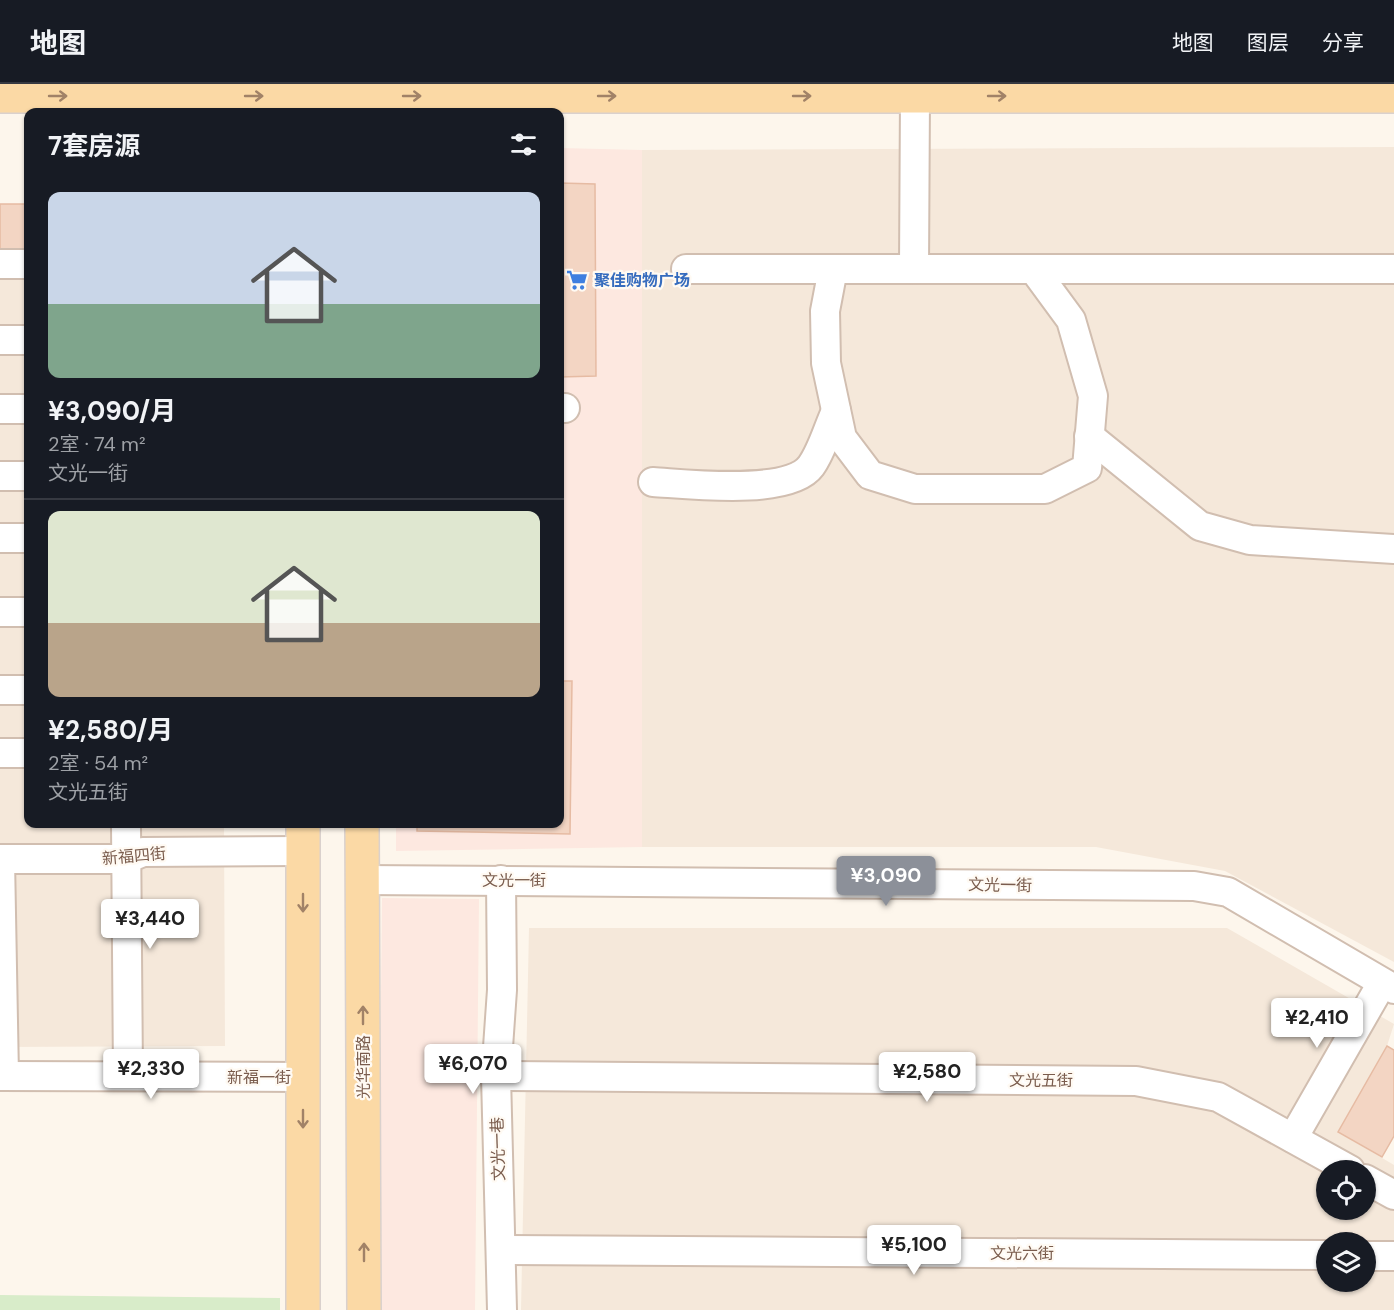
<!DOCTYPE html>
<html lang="zh">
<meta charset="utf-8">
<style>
body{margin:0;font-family:"DM Sans","Noto Sans SC",sans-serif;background:#242831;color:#f1f3f6;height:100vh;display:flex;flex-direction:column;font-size:22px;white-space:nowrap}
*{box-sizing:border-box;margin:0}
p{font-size:20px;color:#9ea1a6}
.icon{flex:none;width:33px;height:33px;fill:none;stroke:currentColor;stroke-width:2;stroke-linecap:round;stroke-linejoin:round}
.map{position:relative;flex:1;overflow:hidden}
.side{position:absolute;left:24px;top:24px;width:540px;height:720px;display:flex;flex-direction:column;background:#171b24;border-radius:12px;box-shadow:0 2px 4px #0004}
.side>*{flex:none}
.buttons{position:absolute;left:1316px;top:1076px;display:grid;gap:12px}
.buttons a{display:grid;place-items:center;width:60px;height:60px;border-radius:50%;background:#171b24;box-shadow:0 2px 4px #0004;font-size:30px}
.price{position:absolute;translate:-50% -51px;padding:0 14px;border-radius:6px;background:#fff;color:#222;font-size:20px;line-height:39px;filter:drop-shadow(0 2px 3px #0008)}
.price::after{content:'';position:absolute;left:50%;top:36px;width:18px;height:14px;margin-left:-9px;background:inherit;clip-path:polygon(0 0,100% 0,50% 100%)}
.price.on{background:#8c9099;color:#fff}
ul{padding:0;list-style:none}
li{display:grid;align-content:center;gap:12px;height:318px;padding:0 24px}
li+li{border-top:2px solid #363941}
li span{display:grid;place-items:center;height:186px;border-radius:12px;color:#555}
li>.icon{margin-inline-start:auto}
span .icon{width:108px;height:108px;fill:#fffc;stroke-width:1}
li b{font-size:26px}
h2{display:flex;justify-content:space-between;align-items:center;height:72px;padding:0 24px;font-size:26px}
header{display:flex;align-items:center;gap:36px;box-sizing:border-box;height:84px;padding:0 30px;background:#171b24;border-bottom:2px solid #363941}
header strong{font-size:28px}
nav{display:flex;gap:33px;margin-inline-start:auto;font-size:21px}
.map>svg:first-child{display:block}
.residential{fill:#f5e8da;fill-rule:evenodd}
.commercial{fill:#fde8e0}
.green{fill:#d8ecc9}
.building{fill:#f3d5c3;stroke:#e6bba3;stroke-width:1.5}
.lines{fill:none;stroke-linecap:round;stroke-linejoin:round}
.minor-casing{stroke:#d1beb0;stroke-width:32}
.major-casing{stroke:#dad1cd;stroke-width:36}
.minor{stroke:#fff;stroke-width:28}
.major{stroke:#fbd9a5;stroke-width:33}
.oneway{stroke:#a18267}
.labels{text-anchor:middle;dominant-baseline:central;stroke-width:4.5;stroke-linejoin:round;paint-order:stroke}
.shop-label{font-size:16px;font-weight:bold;fill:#366cbe;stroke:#fffaf3;text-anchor:start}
.street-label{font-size:16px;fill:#7a5c4d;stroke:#fffaf3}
</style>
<header>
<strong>地图</strong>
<nav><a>地图</a><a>图层</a><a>分享</a></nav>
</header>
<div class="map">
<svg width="1394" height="1226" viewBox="0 0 1394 1226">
<rect width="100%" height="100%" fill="#fdf6ec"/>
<g class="residential">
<polygon points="1394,63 1394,878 1225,787 1096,763 642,763 642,66"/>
<polygon points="0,179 28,179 28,740 224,740 225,962 0,963"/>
<path d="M529,844H1227L1394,940L1387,962L1338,1048L1394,1081V1226H521ZM1326,1086H1365V1125H1326ZM1326,1158H1365V1197H1326Z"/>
</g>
<g class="commercial">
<polygon points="560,64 642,66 642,763 396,767 396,740 560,740"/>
<polygon points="382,814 479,815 475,1226 378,1226"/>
</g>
<polygon class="green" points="0,1211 280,1214 280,1226 0,1226"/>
<g class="building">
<polygon points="560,99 595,100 596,292 560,293"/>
<rect x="0" y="120" width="28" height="59"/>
<polygon points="560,597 572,597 570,750 417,747 417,740 560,740"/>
<polygon points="1387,962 1394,966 1394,1052 1382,1073 1338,1048"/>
</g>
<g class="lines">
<defs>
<g id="minor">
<polyline points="0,180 28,180"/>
<polyline points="686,185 1394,185"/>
<polyline points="833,185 825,227 826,279 842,354 870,391 915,405 1045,405 1087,384 1093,312 1071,236 1035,187"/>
<polyline points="914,185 915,12"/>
<polyline points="0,256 28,256"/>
<polyline points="560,324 565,324"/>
<polyline points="0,325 28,325"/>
<polyline points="1089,352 1200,442 1250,456 1394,465"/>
<polyline points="0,392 28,392"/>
<path d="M653,398C688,400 789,412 811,382C822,367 828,344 836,327"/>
<polyline points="0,454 28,454"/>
<polyline points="0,528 28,528"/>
<polyline points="0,606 28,606"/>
<polyline points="0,669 28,669"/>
<polyline points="126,740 128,992"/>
<polyline points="0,775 126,775 143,768 303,767"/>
<polyline points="0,775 4,992"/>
<polyline points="362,796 1194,802 1228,808 1394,905"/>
<polyline points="501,796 502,906 496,992 502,1226"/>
<polyline points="0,992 303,993"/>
<polyline points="496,992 1136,997 1218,1013 1350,1086"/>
<polyline points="1293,1054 1382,899"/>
<polyline points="1365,1095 1394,1111"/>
<polyline points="502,1166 1326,1171"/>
<polyline points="1365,1172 1394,1172"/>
</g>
<g id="major">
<polyline points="0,12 1394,12"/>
<polyline points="362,740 364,1226"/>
<polyline points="303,1226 303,740"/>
</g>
</defs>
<use href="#minor" class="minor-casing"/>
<use href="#major" class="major-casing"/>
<use href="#minor" class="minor"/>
<use href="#major" class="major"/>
</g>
<defs><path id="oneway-shaft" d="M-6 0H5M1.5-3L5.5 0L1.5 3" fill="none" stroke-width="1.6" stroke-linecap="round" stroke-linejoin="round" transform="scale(1.5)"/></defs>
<g class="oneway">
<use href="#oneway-shaft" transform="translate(58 12)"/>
<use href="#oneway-shaft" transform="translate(254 12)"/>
<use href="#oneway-shaft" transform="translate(412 12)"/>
<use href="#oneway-shaft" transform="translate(607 12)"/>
<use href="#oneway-shaft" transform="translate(802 12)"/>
<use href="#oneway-shaft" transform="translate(997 12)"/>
<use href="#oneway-shaft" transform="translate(303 819) rotate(90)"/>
<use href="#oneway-shaft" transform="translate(363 931) rotate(-90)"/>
<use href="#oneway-shaft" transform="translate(303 1035) rotate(90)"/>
<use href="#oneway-shaft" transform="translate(364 1168) rotate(-90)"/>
</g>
<defs>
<symbol id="supermarket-bare" viewBox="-9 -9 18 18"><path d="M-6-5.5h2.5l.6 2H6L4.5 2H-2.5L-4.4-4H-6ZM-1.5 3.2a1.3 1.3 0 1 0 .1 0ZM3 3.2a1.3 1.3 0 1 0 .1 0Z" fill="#3f7fe0" stroke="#fffaf3" stroke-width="2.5" paint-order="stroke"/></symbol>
</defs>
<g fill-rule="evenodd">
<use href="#supermarket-bare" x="562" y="181" width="30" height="30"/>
</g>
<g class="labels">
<g class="shop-label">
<text x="594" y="196">聚佳购物广场</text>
</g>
<g class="street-label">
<text transform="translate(134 772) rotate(-5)">新福四街</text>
<text x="514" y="796">文光一街</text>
<text transform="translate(1000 801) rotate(1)">文光一街</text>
<text transform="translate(363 983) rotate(-90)">光华南路</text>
<text x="259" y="993">新福一街</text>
<text x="1041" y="996">文光五街</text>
<text transform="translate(498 1065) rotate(-92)">文光一巷</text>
<text x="1022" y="1169">文光六街</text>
</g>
</g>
</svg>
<div class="buttons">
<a><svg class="icon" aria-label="locate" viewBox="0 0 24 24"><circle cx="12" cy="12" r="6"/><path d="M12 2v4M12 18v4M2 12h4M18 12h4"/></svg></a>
<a><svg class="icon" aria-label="layers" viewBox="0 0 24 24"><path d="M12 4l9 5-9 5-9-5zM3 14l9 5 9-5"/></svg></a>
</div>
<b class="price on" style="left:886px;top:823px">¥3,090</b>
<b class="price" style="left:150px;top:866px">¥3,440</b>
<b class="price" style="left:1317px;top:965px">¥2,410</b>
<b class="price" style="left:473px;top:1011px">¥6,070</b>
<b class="price" style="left:151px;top:1016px">¥2,330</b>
<b class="price" style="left:927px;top:1019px">¥2,580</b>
<b class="price" style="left:914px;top:1192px">¥5,100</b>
<section class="side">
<h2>7套房源<svg class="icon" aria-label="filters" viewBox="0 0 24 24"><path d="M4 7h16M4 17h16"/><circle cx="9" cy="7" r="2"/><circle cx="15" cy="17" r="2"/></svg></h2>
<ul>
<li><span style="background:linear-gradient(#c9d6e8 60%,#7fa58c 0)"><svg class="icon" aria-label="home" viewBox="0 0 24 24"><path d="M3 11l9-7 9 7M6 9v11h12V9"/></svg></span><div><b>¥3,090/月</b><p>2室 · 74 m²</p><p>文光一街</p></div></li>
<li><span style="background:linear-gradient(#dfe7d0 60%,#b9a48a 0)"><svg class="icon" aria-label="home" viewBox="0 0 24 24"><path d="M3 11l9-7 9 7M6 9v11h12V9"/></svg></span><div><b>¥2,580/月</b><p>2室 · 54 m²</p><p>文光五街</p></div></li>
</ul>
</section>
</div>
